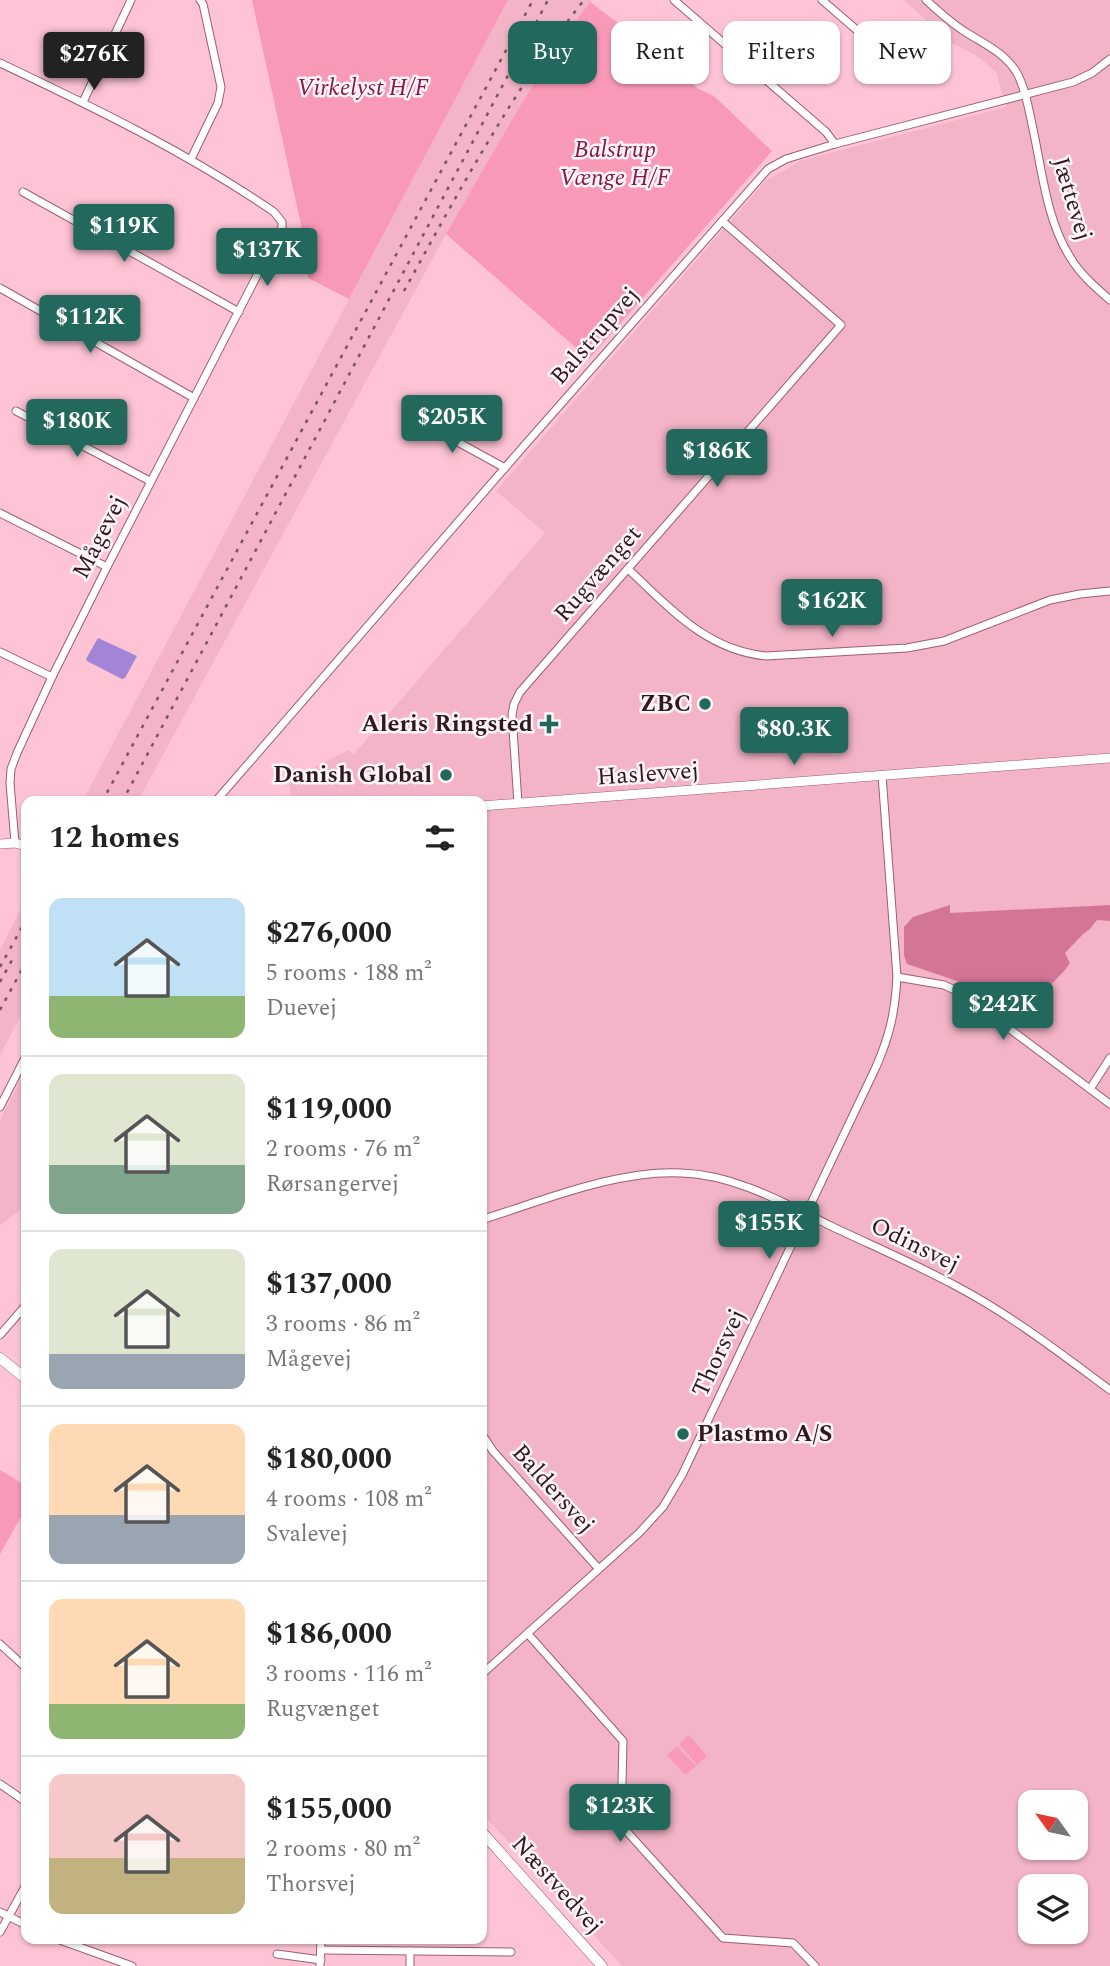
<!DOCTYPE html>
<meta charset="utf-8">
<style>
body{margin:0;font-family:Spectral,serif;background:#f2f2f2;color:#222;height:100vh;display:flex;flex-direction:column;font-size:26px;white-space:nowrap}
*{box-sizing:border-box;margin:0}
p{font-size:23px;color:#767676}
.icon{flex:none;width:38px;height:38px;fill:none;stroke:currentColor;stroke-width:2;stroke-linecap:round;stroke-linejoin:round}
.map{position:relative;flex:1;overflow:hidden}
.details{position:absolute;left:21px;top:796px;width:466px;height:1148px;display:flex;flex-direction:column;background:#fff;border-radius:14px;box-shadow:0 2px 5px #0004}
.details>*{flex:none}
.hud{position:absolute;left:508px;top:21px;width:497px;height:63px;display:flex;gap:14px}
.needle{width:46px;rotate:303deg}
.buttons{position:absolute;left:1018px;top:1790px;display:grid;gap:14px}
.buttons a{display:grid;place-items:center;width:70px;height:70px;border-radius:14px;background:#fff;box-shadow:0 2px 5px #0004;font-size:35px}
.price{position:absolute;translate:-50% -60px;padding:0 16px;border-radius:7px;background:#22685c;color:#fff;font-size:23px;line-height:46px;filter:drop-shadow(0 2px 4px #0008)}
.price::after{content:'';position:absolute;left:50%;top:42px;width:21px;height:16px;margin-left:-10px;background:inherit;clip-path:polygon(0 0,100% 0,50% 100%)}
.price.active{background:#222;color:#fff}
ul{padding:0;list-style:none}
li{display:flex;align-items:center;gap:21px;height:175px;padding:0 28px}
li+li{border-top:2px solid #e0e0e0}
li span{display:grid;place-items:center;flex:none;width:196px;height:140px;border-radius:14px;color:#555}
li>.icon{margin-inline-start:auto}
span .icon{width:84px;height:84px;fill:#fffc;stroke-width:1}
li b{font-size:30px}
h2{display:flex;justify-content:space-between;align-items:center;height:84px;padding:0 28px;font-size:30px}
.chip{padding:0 24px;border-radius:14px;background:#fff;box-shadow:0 2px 5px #0004;font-size:24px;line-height:63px}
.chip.active{background:#22685c;color:#fff}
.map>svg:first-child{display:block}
.built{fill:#f3b4c7;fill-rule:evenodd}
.green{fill:#f999b8}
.forest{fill:#d37695}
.water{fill:#a285d7}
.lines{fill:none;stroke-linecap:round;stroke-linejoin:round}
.minor-casing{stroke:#9d5d72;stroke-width:9}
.tertiary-casing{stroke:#9d5d72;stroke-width:10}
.secondary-casing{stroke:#9d5d72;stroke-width:11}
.minor{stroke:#fff;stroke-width:7}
.tertiary{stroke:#fff;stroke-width:9}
.secondary{stroke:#fff;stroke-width:10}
.rail{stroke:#7a5560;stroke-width:2.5;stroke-dasharray:3.5 7;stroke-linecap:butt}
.poi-dot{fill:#22685c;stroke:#fdf5f7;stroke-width:2.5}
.labels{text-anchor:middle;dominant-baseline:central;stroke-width:5;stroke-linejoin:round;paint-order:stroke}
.park-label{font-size:24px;font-style:italic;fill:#88174a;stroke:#fdf5f7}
.street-label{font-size:24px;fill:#311720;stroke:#fdf5f7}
.poi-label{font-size:24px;font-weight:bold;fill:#311720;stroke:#fdf5f7;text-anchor:end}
</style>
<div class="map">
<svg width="1110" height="1966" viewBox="0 0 1110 1966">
<rect width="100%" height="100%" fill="#fec4d5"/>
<g class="built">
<polygon points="508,0 592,0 572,25 534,85 446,234 138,801 82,802"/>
<path d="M903,0H1110V1966H622L481,1812V802L290,801V780L348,750L354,754L545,533L496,491L765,181L800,161L1006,107L996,72L980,58L951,42ZM1031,1802H1076V1848H1031ZM1031,1886H1076V1932H1031Z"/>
<polygon points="26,899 26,1006 0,1055 0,950"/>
<polygon points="26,1069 26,1206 0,1225 0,1120"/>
</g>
<g class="green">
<polygon points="252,0 508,0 349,299 308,278 306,248"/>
<path d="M590,2L679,69L685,78L697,88L714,96L772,151L589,359L446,234C492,156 535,74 590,2Z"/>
<polygon points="0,1470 26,1486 26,1508 0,1554"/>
<polygon points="689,1735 707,1756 697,1765 679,1744"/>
<polygon points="677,1746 696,1766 685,1775 667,1755"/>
</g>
<polygon class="forest" points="950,905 950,913 1110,905 1110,921 1097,920 1090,929 1083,934 1065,953 1070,963 1065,970 1015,1022 957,981 907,964 904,955 904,927 913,917"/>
<polygon class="water" points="98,638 137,656 125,678 122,679 87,661 86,659"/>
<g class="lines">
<defs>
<g id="minor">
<polyline points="674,0 826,132 835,144"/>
<polyline points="822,0 866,38"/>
<path d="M926,0C939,12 952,24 967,33C986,45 1005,53 1017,73C1026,90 1029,111 1033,129C1042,171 1047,221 1070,257C1080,274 1095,287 1110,300"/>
<path d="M0,63C95,108 188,153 274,212L282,222V227L107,567L52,677L17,753L11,769L10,783L15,843"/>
<polyline points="83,102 131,0"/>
<polyline points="191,159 218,103 221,87 203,4 200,0"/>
<polyline points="23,192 239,312"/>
<polyline points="0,288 194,398"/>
<polyline points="16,411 150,481"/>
<polyline points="414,418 505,468"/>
<polyline points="0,513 107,567"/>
<path d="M628,569C670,608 706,650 766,656L907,648L944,641L1050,600L1080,594L1110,591"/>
<polyline points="0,652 52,677"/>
<polyline points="215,802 523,447 768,169 786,159 835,144 1073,82 1092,73 1110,59"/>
<polyline points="518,803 512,715 514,704 520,692 841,325 722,221"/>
<polyline points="897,977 944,985 963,994 1110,1104"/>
<polyline points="1090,1089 1110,1058"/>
<polyline points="0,1107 26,1056"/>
<path d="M481,1220C542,1201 619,1169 682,1173C736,1175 784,1203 831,1226C873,1246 915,1264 956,1286C1011,1315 1060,1353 1110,1390"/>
<polyline points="0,1335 26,1305"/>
<polyline points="481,1433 493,1451 598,1568"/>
<polyline points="528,1634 623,1741 621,1825 723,1938 793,1943 815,1966"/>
<polyline points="0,1644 26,1668"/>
<path d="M481,1675L639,1533L663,1507L682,1475L876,1067C890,1035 895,1012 897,977L882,775"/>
<polyline points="0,1784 26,1802"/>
<polyline points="0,1912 26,1925"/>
<polyline points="0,1932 26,1885"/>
<polyline points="57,1939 132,1966"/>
<polyline points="321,1950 511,1952"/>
<polyline points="277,1954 321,1960"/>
<polyline points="320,1966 321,1939"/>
<polyline points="410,1966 410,1951"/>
</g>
<g id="tertiary">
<polyline points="481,806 1110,758"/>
<polyline points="0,844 15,843 26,846"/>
</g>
<g id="secondary">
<polyline points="0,1358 26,1379"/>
<polyline points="481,1831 602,1966"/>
</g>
</defs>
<use href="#minor" class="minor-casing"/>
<use href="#tertiary" class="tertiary-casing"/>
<use href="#secondary" class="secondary-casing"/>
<use href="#minor" class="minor"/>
<use href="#tertiary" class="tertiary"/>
<use href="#secondary" class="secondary"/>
<g class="rail">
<path d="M404,291C459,191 513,90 584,0"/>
<polyline points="102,802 533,0"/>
<polyline points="122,802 548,0"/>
<polyline points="0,967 26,920"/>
<polyline points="0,982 12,960"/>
<polyline points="0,1010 26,962"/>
</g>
</g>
<g class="poi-dot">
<circle cx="705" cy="704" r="7"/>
<path d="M545.5 713.5h7v7h7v7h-7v7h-7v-7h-7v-7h7z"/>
<circle cx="446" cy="775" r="7"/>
<circle cx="683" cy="1434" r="7"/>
</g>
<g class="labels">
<g class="park-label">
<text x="363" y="88">Virkelyst H/F</text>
<text x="615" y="150">Balstrup<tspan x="615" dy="28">Vænge H/F</tspan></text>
</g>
<g class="street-label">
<text transform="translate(1072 199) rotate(73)">Jættevej</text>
<text transform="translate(595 336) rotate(-49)">Balstrupvej</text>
<text transform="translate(100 537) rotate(-63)">Mågevej</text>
<text transform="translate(598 574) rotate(-49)">Rugvænget</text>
<text transform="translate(648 774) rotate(-4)">Haslevvej</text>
<text transform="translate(915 1245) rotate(26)">Odinsvej</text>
<text transform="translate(719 1353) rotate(-65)">Thorsvej</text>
<text transform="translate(553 1489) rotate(48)">Baldersvej</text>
<text transform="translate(557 1885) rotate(48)">Næstvedvej</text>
</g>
<g class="poi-label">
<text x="691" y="704">ZBC</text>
<text x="533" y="724">Aleris Ringsted</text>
<text x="432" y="775">Danish Global</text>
<text x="697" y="1434" text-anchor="start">Plastmo A/S</text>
</g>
</g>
</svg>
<div class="buttons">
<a><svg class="needle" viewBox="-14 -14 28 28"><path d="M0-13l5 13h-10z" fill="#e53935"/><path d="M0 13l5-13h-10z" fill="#767676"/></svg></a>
<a><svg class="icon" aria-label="layers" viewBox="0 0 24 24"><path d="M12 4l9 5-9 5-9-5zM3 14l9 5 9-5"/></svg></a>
</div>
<b class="price active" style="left:94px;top:92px">$276K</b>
<b class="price" style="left:124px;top:264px">$119K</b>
<b class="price" style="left:267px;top:288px">$137K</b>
<b class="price" style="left:90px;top:355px">$112K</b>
<b class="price" style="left:452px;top:455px">$205K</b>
<b class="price" style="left:77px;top:459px">$180K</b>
<b class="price" style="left:717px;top:489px">$186K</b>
<b class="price" style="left:832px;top:639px">$162K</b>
<b class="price" style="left:794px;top:767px">$80.3K</b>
<b class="price" style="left:1003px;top:1042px">$242K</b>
<b class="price" style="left:769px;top:1261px">$155K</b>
<b class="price" style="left:620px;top:1844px">$123K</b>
<div class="hud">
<a class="chip active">Buy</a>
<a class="chip">Rent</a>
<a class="chip">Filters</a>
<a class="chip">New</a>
</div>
<section class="details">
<h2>12 homes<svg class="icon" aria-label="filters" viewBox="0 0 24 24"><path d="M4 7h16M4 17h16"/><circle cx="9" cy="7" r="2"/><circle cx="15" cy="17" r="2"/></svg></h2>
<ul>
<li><span style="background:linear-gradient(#bfe0f5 70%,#8fb573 0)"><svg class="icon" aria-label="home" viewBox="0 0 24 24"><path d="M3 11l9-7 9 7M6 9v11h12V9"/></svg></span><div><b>$276,000</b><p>5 rooms · 188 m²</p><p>Duevej</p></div></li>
<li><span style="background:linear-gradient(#dfe7d0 65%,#7fa58c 0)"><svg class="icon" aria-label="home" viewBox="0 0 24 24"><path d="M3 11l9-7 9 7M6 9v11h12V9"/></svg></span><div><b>$119,000</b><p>2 rooms · 76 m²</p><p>Rørsangervej</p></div></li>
<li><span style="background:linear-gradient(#dfe7d0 75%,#9aa5b1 0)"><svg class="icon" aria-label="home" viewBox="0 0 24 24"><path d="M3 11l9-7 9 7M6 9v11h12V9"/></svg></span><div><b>$137,000</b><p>3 rooms · 86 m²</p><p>Mågevej</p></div></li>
<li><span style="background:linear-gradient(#ffd9b3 65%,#9aa5b1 0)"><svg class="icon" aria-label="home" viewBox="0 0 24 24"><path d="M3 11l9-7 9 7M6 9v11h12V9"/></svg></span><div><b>$180,000</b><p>4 rooms · 108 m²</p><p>Svalevej</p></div></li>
<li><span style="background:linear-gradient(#ffd9b3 75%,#8fb573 0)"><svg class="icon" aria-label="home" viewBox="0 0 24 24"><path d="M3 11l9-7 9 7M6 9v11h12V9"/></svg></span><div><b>$186,000</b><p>3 rooms · 116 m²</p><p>Rugvænget</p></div></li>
<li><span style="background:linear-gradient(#f6c9c9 60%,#c2b280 0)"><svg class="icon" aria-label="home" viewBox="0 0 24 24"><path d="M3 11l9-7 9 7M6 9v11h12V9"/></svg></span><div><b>$155,000</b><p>2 rooms · 80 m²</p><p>Thorsvej</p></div></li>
</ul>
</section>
</div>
